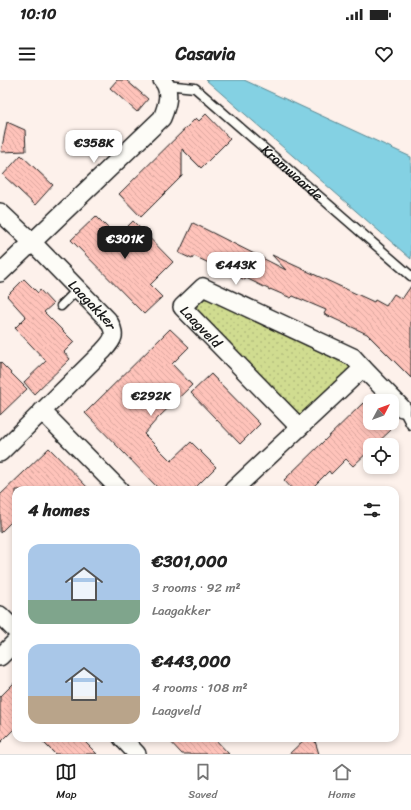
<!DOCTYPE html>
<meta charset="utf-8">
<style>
body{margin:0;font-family:Sriracha,sans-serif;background:#f6f6f6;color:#222;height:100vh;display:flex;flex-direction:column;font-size:15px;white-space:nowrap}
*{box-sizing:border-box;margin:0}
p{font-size:13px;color:#767676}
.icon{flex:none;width:22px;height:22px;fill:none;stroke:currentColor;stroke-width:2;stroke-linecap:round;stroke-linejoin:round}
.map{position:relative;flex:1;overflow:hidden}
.panel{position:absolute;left:12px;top:406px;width:387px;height:256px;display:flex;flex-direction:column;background:#fff;border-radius:12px;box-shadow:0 2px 6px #0003}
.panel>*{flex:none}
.needle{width:26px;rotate:49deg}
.controls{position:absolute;left:363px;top:314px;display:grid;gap:8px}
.controls a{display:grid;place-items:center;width:36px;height:36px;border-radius:8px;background:#fff;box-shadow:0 2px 6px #0003;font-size:20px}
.price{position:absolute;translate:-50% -34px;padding:0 9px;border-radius:8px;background:#fff;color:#222;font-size:13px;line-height:26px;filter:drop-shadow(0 1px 2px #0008)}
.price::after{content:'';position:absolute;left:50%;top:24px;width:12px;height:9px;margin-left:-6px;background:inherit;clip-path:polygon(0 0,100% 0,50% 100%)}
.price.active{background:#1c1c1c;color:#fff}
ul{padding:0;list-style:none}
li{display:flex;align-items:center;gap:12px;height:100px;padding:0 16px}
li span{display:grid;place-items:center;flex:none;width:112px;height:80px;border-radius:12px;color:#555}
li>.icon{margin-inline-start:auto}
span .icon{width:48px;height:48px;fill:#fffc;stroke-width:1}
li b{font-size:17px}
h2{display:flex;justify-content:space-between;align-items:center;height:48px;padding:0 16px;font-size:17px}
.status{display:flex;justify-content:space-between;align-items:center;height:28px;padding:0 20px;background:#fff;direction:ltr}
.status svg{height:11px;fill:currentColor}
header{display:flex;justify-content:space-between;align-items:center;height:52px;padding:0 16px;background:#fff;font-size:18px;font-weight:800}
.menu{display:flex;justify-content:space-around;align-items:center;height:56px;border-top:1px solid #e0e0e0;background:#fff;font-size:11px;color:#767676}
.menu a{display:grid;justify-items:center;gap:2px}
.menu .active{color:#1c1c1c}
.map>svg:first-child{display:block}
.green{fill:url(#green-dots);stroke:#767c56}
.water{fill:#84d1e3;stroke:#5a8993}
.building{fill:url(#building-back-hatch);stroke:#1c1c1c}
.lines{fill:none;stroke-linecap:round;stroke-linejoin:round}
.service-casing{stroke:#1c1c1c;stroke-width:11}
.minor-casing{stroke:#1c1c1c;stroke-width:20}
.service{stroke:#fdfcf7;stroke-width:8}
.minor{stroke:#fdfcf7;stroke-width:17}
.labels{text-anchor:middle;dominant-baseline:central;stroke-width:3;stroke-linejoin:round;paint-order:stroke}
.street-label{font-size:14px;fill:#1c1c1c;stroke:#fdfcf7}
</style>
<div class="status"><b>10:10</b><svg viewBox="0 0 49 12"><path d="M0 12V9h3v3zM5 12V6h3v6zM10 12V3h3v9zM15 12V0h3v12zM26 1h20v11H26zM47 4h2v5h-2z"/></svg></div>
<header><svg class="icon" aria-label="menu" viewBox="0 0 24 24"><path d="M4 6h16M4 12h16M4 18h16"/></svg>Casavia<svg class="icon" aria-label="heart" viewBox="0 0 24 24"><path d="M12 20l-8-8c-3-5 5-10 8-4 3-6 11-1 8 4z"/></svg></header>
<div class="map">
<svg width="411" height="674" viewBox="0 0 411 674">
<defs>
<pattern id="green-dots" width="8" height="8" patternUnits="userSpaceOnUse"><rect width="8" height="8" fill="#d0dc90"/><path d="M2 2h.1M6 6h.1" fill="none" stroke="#b2bc7c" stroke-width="1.8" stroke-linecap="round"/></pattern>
<pattern id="building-back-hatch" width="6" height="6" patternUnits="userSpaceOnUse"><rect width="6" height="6" fill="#ffc3ba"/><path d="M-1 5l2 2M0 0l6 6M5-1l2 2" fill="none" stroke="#daa79f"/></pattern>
</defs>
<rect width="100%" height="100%" fill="#fdf1eb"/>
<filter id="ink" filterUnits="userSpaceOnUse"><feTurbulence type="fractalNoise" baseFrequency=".025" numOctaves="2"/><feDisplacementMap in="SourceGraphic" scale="8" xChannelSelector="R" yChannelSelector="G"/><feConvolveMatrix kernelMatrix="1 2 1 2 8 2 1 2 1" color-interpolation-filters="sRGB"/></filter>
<g filter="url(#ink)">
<polygon class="green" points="205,219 213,220 347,285 351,289 300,336 195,231 198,225"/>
<polygon class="water" points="206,0 244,0 411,77 411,179"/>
<g class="building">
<polygon points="117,0 126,0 148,19 137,32 110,8"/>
<polygon points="206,34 230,59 201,88 182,69 182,96 141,137 119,114 196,38 199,41"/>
<polygon points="7,42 25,50 26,71 1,72"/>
<polygon points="21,75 53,105 35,125 3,95"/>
<polygon points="96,136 117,157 133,141 173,182 150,205 162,217 144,234 71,160"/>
<polygon points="193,143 286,190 272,175 374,222 375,220 386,226 394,214 402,219 411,206 411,298 367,254 324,234 326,230 293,216 291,218 270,209 270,210 246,198 245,200 194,176 192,179 179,173"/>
<polygon points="24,199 38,213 40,210 53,224 44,232 74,262 64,272 70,279 34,314 24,302 46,281 15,248 26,237 7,216"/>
<polygon points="170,249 189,267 172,284 192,305 158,338 144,354 171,381 191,362 216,387 193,410 160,410 85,333"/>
<polygon points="0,282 27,309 0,335"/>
<polygon points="211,294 260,344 240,364 191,313"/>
<polygon points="363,323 370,329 370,343 383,343 391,350 375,365 370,365 370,370 353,386 346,379 331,394 329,391 310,410 293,410 284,400"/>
<polygon points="49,368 90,410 16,410 16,437 0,453 0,415"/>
<polygon points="16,601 16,647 0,663 0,617"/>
<polygon points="39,658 81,658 97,674 55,674"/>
<polygon points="167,658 214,658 229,674 182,674"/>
<polygon points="306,658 314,658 319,674 289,674"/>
</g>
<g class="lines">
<defs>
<g id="service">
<path id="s1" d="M166,5L195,8L411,196"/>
<polyline points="61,226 78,209"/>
<polyline points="402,328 411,345"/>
</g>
<g id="minor">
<path id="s2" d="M0,132L32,162L108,240C117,255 114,259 103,271L0,373"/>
<path d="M0,193L162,38C167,26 172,11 162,0"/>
<polyline points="363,288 402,328"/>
<polyline points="42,331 120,410"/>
<path id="s3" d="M233,410L363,288L353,277L203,207L182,227L299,347"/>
<polyline points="0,535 16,551"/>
<polyline points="0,577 16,561"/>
<polyline points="122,658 137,674"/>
</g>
</defs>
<use href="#service" class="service-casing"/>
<use href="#minor" class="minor-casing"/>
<use href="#service" class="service"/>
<use href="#minor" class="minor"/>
</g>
</g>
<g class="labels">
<g class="street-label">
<text stroke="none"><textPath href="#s1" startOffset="158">Kromwaarde</textPath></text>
<text stroke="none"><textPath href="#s2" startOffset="131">Laagakker</textPath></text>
<text stroke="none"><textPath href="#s3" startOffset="415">Laagveld</textPath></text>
</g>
</g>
</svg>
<div class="controls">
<a><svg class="needle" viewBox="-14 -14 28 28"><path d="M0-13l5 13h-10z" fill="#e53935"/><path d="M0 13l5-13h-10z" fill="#767676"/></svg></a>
<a><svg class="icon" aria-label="locate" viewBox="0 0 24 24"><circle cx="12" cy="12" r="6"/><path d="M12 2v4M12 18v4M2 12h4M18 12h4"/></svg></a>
</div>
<b class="price" style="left:94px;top:84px">€358K</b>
<b class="price active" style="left:125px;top:180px">€301K</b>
<b class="price" style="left:236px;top:206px">€443K</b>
<b class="price" style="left:151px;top:337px">€292K</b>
<section class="panel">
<h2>4 homes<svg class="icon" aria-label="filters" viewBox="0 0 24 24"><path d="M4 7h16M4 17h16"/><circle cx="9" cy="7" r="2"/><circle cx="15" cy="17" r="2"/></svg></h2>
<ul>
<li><span style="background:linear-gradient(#a9c7e8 70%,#7fa58c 0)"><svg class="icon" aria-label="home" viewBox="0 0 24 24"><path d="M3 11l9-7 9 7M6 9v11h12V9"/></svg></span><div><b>€301,000</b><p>3 rooms · 92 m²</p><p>Laagakker</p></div></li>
<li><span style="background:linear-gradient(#a9c7e8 65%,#b9a48a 0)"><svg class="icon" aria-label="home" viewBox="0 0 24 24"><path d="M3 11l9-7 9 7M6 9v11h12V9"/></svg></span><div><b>€443,000</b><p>4 rooms · 108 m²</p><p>Laagveld</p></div></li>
</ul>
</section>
</div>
<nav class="menu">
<a class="active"><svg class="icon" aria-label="map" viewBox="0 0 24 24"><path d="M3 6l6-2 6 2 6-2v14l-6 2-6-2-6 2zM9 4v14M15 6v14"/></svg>Map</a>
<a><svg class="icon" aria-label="saved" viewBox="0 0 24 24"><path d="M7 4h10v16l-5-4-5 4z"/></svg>Saved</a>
<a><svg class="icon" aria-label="home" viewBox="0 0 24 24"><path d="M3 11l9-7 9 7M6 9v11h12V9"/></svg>Home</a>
</nav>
